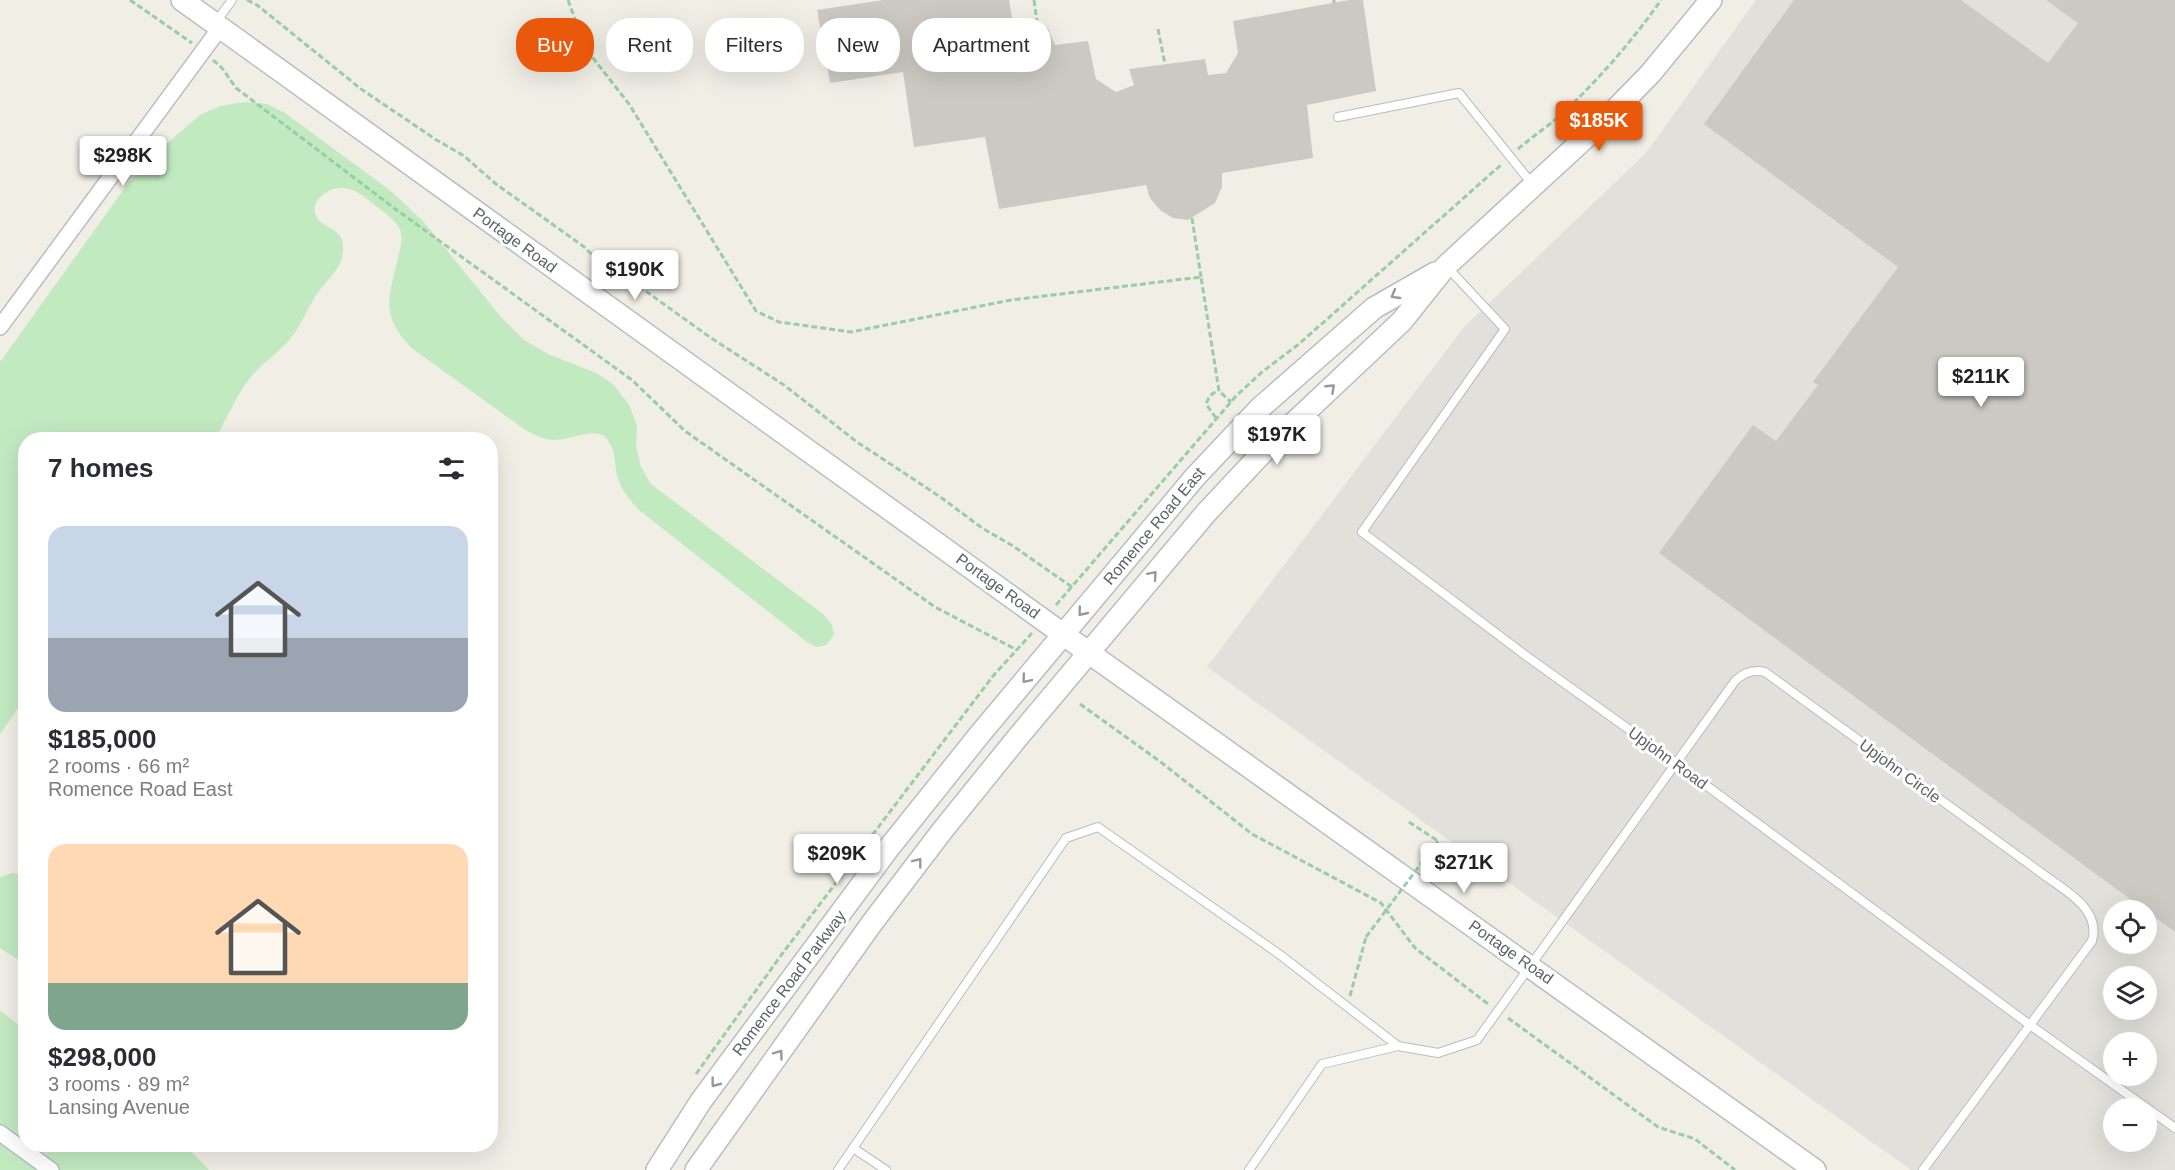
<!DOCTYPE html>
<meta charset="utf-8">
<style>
body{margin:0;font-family:Helvetica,sans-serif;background:#f7f7f7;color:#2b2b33;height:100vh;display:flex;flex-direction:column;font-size:22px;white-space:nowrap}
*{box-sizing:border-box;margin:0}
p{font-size:20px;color:#7c7c81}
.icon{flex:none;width:33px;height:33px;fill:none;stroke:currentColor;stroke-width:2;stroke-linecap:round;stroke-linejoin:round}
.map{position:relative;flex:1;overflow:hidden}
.side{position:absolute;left:18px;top:432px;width:480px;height:720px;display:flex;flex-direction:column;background:#fff;border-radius:24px;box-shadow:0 6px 24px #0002}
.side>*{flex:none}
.banner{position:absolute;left:516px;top:18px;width:570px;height:54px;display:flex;gap:12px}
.fabs{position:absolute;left:2103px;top:900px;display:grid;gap:12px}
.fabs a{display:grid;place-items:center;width:54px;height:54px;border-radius:50%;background:#fff;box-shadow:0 6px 24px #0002;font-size:30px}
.price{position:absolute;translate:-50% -51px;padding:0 14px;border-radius:6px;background:#fff;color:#222;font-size:20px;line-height:39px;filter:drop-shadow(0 2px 3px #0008)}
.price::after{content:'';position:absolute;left:50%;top:36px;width:18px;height:14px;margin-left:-9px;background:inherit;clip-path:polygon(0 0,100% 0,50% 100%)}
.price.selected{background:#ea580c;color:#fff}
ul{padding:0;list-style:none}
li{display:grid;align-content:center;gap:12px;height:318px;padding:0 30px}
li span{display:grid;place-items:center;height:186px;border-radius:18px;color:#555}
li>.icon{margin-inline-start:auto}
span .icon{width:108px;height:108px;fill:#fffc;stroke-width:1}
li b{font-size:26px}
h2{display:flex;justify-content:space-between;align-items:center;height:72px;padding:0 30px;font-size:26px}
.chip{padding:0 21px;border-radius:24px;background:#fff;box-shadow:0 6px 24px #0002;font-size:21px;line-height:54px}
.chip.selected{background:#ea580c;color:#fff}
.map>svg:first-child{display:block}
.industrial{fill:#e2e0da;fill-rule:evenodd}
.green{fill:#c2eac1}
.building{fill:#ccc9c3}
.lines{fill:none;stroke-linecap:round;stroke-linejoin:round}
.lane-casing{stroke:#b8bcc0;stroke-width:10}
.street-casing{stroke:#b8bcc0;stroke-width:18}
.secondary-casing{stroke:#b9bdc3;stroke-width:24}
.path{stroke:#99cca7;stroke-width:3;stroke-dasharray:6 3;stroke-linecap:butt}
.lane{stroke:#fff;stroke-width:8}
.street{stroke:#fff;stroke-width:15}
.secondary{stroke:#fff;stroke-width:21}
.path-bridge{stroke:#99cca7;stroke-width:3;stroke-dasharray:6 3;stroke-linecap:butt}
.oneway{stroke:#96999c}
.labels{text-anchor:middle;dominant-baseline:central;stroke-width:6;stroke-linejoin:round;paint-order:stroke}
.street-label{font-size:16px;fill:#5d6267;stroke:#fff}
</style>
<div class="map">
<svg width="2175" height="1170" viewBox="0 0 2175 1170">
<rect width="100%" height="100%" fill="#f1eee6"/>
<path class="industrial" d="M1756,0H2175V1170H1911L1207,667L1464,327L1646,153ZM2114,910H2146V944H2114ZM2114,976H2146V1010H2114ZM2114,1042H2146V1076H2114ZM2114,1108H2146V1142H2114Z"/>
<g class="green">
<path d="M244,102L267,104L285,113L391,191L424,222L501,317L524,340L548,354L596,373L613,384L629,405L637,425L636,446L641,467L651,484L823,614L832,625L834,635L826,645L817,647L807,642L639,510C630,500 620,489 617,475C614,463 616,450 607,439C596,426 572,440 554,440C542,439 534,435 524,429L413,349C376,312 391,294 400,249C402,243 402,233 399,227C393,218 381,210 372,203C363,195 352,187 340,188C325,189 308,203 317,218C325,229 343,229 343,246C343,253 343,258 340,264C332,277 321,287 313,300C305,313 300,327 290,339C280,352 265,361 254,373C237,393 228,417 215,439L26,440L25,698L0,734V362L126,186L163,147L200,115L220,106Z"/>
<polygon points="12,873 20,874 25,878 25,964 0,948 0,877"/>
<polygon points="0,1011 25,1029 26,1144 185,1145 209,1170 0,1170"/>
</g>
<g class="building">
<polygon points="883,0 1009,0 1012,17 1030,30 1048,28 1055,45 1088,41 1096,79 1116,92 1134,85 1129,69 1205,59 1208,75 1226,73 1238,53 1233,21 1349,0 1363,0 1376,91 1307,105 1313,158 1222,173 1222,187 1215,203 1188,220 1173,218 1160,210 1150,198 1146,185 999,209 985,137 914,147 903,72 830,83 817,10"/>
<polygon points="1794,0 1961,0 2048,63 2078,23 2046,0 2175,0 2175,932 1659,553 1753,425 1776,441 1818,385 1813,382 1898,267 1704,124"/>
</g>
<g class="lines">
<defs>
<g id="lane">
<polyline points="215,23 232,0"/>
<polyline points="1338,117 1459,93 1533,185"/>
<polyline points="1447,267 1505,329 1362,532 1529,658 1676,763 2030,1025 2175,1128"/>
<polyline points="853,1148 886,1170"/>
<path d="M838,1170L1066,838L1098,827L1279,954L1398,1046L1438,1053L1477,1040L1735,681C1743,673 1753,669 1765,672L2040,872C2062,889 2102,908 2092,941L1923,1170"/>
<polyline points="1249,1170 1322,1064 1398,1046"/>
</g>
<g id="street">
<polyline points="0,327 220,28"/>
<polyline points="0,1133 51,1170"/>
</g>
<g id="secondary">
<polyline points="182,0 1078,645 1815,1170"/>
<polyline points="657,1170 701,1101 888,849 980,734 1195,477 1260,408 1374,308 1435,273"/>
<polyline points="696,1170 872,923 942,831 1018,737 1206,513 1264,451 1402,321 1446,266 1608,117 1650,74 1711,0"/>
</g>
</defs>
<use href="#lane" class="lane-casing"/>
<use href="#street" class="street-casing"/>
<use href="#secondary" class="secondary-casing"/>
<g class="path">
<polyline points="130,0 192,43"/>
<polyline points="247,0 257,5 361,89 435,139 464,156 496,184 583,246 604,266 626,277 711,338 784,385 857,442 939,496 982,528 1013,546 1072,587"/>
<polyline points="568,0 586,49 629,104 756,311 779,322 851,332 1011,300 1201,277 1219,391 1231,402"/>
<polyline points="1034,0 1038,29"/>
<polyline points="1334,0 1334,3"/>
<polyline points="1158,29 1165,64"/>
<polyline points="213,60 222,68 236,88 394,208 632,380 685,431 935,607 1017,650"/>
<path d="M1518,149C1533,136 1550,125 1564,112C1600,78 1633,40 1661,0"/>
<polyline points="1192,218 1201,277"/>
<path d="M1216,418L1206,404C1209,397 1211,393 1219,391"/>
<polyline points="1056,605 1236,396 1262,372 1299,344 1502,164"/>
<polyline points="1080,704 1162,763 1252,834 1381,903 1415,948 1488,1004"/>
<polyline points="1409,822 1438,841"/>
<polyline points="1350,996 1366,937"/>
<polyline points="1508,1018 1658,1127 1695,1139 1735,1170"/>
<polyline points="696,1074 782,954 993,676 1032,633"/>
</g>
<use href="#lane" class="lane"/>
<use href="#street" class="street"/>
<use href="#secondary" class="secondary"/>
<polyline class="path-bridge" points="1366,937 1438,841"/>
</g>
<defs><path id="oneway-chevron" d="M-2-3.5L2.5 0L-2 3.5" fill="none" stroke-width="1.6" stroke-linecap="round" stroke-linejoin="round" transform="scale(1.5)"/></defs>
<g class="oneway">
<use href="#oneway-chevron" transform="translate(1395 295) rotate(150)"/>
<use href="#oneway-chevron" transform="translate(1331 388) rotate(-43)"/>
<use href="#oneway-chevron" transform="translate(1153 575) rotate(-49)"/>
<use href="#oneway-chevron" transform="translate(1082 612) rotate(129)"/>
<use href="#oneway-chevron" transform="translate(1026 679) rotate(130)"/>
<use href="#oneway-chevron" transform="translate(918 862) rotate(-52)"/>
<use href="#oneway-chevron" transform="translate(779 1054) rotate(-54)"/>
<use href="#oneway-chevron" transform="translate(715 1083) rotate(127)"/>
</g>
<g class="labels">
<g class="street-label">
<text transform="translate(515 240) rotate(36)">Portage Road</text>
<text transform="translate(1154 526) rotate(-50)">Romence Road East</text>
<text transform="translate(998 586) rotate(36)">Portage Road</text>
<text transform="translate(1668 758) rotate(36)">Upjohn Road</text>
<text transform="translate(1900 771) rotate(36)">Upjohn Circle</text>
<text transform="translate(1511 952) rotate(35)">Portage Road</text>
<text transform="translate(789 983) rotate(-53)">Romence Road Parkway</text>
</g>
</g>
</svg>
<div class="fabs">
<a><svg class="icon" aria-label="locate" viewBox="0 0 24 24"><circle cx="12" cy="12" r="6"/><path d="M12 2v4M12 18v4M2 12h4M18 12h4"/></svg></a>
<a><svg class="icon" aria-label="layers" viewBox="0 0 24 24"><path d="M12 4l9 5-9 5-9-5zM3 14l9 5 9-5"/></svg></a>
<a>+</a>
<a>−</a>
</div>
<b class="price selected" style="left:1599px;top:152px">$185K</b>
<b class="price" style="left:123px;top:187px">$298K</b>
<b class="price" style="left:635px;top:301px">$190K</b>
<b class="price" style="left:1981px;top:408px">$211K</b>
<b class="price" style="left:1277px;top:466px">$197K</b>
<b class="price" style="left:837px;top:885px">$209K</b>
<b class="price" style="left:1464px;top:894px">$271K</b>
<div class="banner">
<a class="chip selected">Buy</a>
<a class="chip">Rent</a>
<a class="chip">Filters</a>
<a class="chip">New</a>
<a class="chip">Apartment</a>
</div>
<section class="side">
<h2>7 homes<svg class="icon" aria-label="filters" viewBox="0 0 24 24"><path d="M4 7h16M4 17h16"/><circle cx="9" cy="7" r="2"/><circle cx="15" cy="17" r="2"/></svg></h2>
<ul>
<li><span style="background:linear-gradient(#c9d6e8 60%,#9aa5b1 0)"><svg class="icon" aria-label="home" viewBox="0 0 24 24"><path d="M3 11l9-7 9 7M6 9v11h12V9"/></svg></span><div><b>$185,000</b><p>2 rooms · 66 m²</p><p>Romence Road East</p></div></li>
<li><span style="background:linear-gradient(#ffd9b3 75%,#7fa58c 0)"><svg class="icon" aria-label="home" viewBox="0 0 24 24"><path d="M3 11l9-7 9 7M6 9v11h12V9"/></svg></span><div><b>$298,000</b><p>3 rooms · 89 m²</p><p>Lansing Avenue</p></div></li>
</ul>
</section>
</div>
